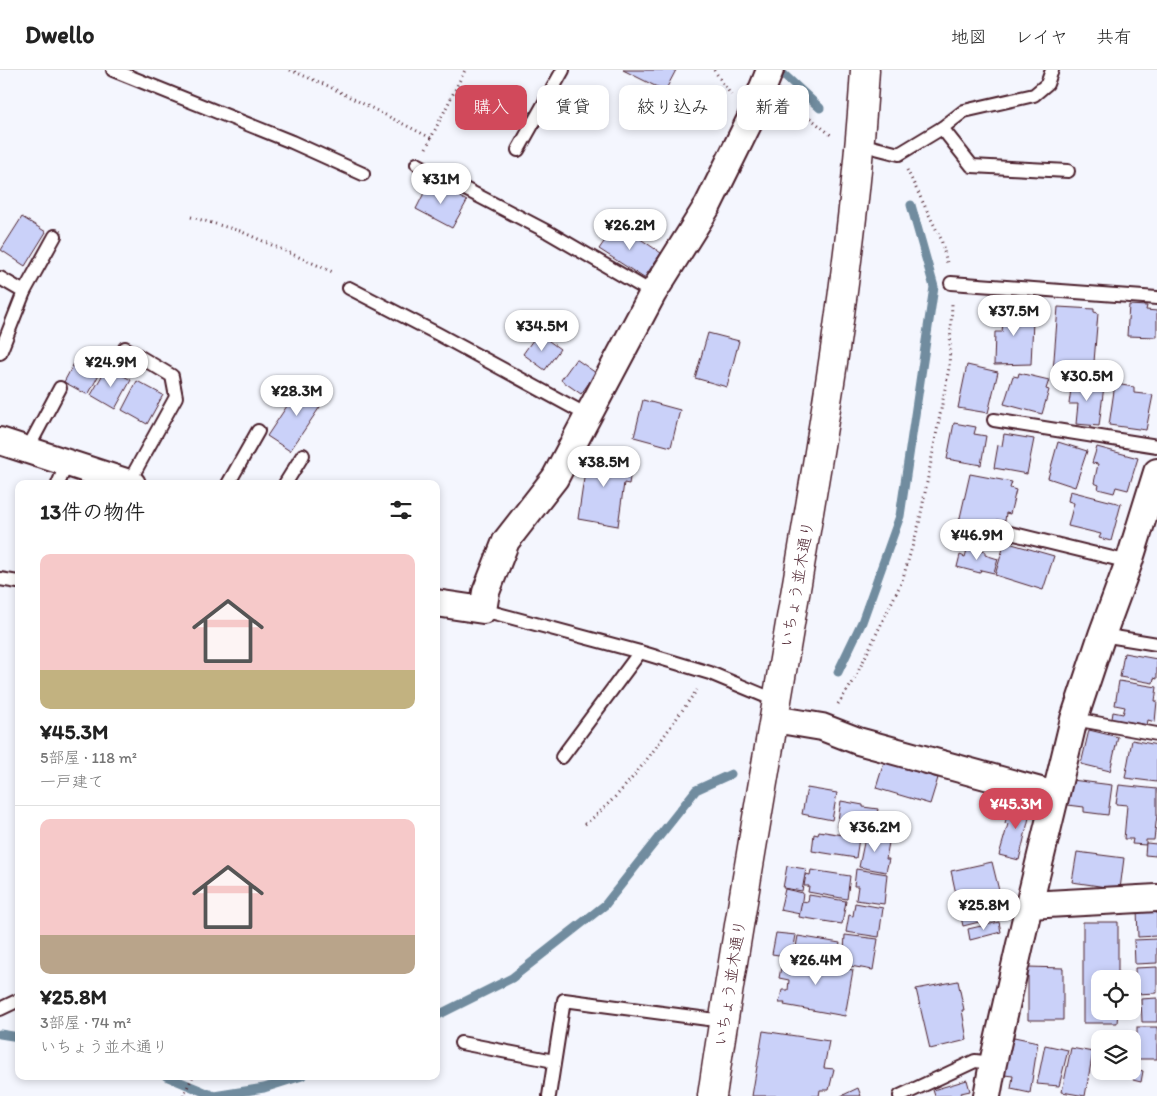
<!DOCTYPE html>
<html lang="ja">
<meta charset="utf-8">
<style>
body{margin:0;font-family:Itim,"Klee One",sans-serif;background:#f6f6f6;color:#222;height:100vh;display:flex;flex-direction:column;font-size:19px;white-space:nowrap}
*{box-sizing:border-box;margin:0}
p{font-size:16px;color:#767676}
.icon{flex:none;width:28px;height:28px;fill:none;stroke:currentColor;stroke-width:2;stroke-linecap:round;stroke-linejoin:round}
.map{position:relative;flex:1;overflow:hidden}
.side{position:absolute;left:15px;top:410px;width:425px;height:600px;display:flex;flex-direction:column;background:#fff;border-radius:10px;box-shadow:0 2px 8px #0003}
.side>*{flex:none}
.guide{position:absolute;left:455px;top:15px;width:475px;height:45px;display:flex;gap:10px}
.buttons{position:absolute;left:1091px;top:900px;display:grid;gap:10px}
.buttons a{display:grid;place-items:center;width:50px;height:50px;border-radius:10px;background:#fff;box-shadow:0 2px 8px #0003;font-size:25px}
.price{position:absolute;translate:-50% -42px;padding:0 11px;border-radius:18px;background:#fff;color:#222;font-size:16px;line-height:32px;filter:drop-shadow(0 1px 2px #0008)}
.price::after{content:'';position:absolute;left:50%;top:30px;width:15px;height:11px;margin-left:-8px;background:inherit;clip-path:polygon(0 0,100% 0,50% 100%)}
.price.selected{background:#d1495b;color:#fff}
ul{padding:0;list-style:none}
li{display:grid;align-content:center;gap:10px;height:265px;padding:0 25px}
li+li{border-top:1px solid #e0e0e0}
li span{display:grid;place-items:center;height:155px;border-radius:10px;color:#555}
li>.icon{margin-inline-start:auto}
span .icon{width:90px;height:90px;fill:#fffc;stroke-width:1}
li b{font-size:21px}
h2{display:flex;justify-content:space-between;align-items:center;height:60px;padding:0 25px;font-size:21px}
.chip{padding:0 18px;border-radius:10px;background:#fff;box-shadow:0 2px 8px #0003;font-size:18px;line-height:45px}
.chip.selected{background:#d1495b;color:#fff}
header{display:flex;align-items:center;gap:30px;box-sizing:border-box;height:70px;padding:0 25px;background:#fff;border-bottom:1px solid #e0e0e0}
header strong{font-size:24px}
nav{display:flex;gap:28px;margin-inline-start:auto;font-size:18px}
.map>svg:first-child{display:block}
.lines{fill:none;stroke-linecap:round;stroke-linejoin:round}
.stream{stroke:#718c9f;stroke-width:9}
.building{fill:#cad1f9;stroke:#4a1f2b}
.lane-casing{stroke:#4a1f2b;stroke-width:16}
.street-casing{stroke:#4a1f2b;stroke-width:30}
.secondary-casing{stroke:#4a1f2b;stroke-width:31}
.path{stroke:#4a1f2b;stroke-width:3;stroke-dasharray:1 4;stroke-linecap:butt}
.lane{stroke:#fff;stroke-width:12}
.street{stroke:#fff;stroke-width:26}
.secondary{stroke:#fff;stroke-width:28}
.labels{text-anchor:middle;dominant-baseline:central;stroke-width:5;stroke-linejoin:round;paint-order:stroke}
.street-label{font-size:16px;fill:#4a1f2b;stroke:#fff}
</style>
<header>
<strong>Dwello</strong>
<nav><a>地図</a><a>レイヤ</a><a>共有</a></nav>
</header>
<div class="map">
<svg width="1157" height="1026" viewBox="0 0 1157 1026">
<rect width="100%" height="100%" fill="#f4f6fe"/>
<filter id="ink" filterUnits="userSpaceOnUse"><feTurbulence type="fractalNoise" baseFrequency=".02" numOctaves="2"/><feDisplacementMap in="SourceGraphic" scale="10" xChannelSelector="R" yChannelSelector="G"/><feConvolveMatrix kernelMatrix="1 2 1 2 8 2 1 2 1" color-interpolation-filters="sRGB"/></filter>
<g filter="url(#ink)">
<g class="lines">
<g class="stream">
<polyline points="779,0 820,38"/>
<polyline points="838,602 862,552 900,446 934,217 911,135"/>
<polyline points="436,946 512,908 605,835 696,720 731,704"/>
<polyline points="0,964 19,967"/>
<polyline points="166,1006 214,1026 264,1018 302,1006"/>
</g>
</g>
<g class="building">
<polygon points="623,0 676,0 665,21"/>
<polygon points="430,111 467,131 452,158 416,139"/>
<polygon points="22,147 46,162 25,196 1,180"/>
<polygon points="617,153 661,183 644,208 599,179"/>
<polygon points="1001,234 1027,234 1027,251 1033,251 1031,294 994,295 995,262 1002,262 1003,252 1000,252"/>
<polygon points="1129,235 1147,236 1146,240 1157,241 1157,267 1127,266"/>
<polygon points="1058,237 1094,239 1094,242 1098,243 1093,304 1053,302"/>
<polygon points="538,263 560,279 545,300 523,284"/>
<polygon points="708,263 739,271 727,317 695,308"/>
<polygon points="79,284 103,297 88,325 64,312"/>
<polygon points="576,289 596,303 581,324 561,310"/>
<polygon points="967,295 998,302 988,343 958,338"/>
<polygon points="107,297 131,310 115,339 91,325"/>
<polygon points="1019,303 1049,310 1046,319 1049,320 1042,344 1004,334 1013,306 1018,307"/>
<polygon points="137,311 163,325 147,354 122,340"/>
<polygon points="1072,311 1098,314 1097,316 1104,316 1099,356 1076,354 1078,334 1069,334"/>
<polygon points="303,312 326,328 290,381 267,366"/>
<polygon points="1115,314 1134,317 1134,323 1153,325 1146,360 1109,355"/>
<polygon points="643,330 680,340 671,377 634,367"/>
<polygon points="954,353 976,357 974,364 986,366 981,395 947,389"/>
<polygon points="1004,364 1034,369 1027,404 994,398 998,375 1002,376"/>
<polygon points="1058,372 1087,381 1075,417 1048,408"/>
<polygon points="1097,377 1138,388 1128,420 1116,417 1114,423 1098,419 1099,415 1094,413 1098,394 1092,393"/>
<polygon points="588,381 633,388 629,414 624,413 618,456 578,449"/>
<polygon points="970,404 1012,412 1010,418 1016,420 1010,444 1006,443 1005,451 997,450 994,460 959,452"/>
<polygon points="1070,421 1121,434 1111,471 1099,468 1101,464 1068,456 1074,433 1068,431"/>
<polygon points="1005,472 1054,486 1043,520 995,505"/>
<polygon points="968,476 985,481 985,485 998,489 994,503 981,500 980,503 957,497 960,485 965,487"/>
<polygon points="1124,583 1157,589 1157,609 1154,608 1153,613 1120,607"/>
<polygon points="1119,611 1157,617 1155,631 1157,631 1155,652 1148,650 1147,655 1112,649 1113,642 1123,644 1125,637 1115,635"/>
<polygon points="1089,660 1118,667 1110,701 1081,694"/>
<polygon points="1132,670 1157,675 1157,712 1125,708"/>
<polygon points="884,692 938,708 930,734 876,718"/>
<polygon points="1072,710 1112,715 1108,745 1084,742 1084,737 1068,735"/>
<polygon points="1119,715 1157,719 1157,745 1154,770 1146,770 1146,775 1132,774 1133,769 1124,769 1127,735 1116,734"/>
<polygon points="807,718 837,723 832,750 802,744"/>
<polygon points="841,731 863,735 863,737 878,739 877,744 888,746 886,763 837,756"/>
<polygon points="1011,731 1032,735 1019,790 999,785 1008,754 1005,753"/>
<polygon points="844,759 860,762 856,788 812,781 814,764 818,765 819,761 843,765"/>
<polygon points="866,763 890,767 886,789 889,789 886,802 859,797"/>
<polygon points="1146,773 1157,774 1156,786 1145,785"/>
<polygon points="1077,782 1124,788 1120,819 1072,812"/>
<polygon points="992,792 1004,841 1003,846 963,856 951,801"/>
<polygon points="787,796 806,799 802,821 783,818"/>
<polygon points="856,799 887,804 884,834 856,830 858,816 854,816"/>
<polygon points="811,800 850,806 847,829 808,822 809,816 804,816 806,804 810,805"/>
<polygon points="785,819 803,823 800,844 780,840"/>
<polygon points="809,825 846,831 842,854 799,847 802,831 808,832"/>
<polygon points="855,833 883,838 879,867 846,862 849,845 853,846"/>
<polygon points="1137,839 1157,839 1157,866 1138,867"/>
<polygon points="999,852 1001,862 970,870 968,859"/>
<polygon points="1083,852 1118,852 1118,909 1100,909 1100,941 1118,941 1117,953 1083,953"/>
<polygon points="776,863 796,865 792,887 772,884"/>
<polygon points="845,865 878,869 873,900 850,896 850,892 846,891 847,881 844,881"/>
<polygon points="798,866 840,873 836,895 794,888"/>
<polygon points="1157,869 1157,893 1135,894 1134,870"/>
<polygon points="783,887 853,900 845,946 784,935 785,933 779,933 782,920 788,920 789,910 779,908"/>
<polygon points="1028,897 1063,898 1063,950 1028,950"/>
<polygon points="1157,897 1157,923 1136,924 1135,898"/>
<polygon points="958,911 964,940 962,940 967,970 930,979 916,919"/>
<polygon points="1157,928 1157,952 1142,952 1141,929"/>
<rect x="1137" y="957" width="20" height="32"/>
<polygon points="763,961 829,971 824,998 834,999 829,1020 820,1020 819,1026 752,1026"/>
<polygon points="1014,967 1038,972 1030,1023 1011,1019 1013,1006 1004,1005 1010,970 1013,971"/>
<polygon points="1045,975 1068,980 1059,1016 1037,1014"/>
<polygon points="1071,978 1093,982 1085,1026 1062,1022"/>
<polygon points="1100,980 1100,1001 1120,1001 1119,1005 1096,1001"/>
<polygon points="1135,999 1143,1001 1141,1012 1133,1010"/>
<polygon points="967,1010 970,1021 961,1023 962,1026 935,1026 933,1020"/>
<polygon points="858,1018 861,1026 841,1026"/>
</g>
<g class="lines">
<defs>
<g id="lane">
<polyline points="113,0 292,72 363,104"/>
<polyline points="942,58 972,96 1068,101"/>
<polyline points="860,74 899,84 942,58 964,41 1034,25 1047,14 1052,0"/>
<polyline points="518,80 563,0"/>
<polyline points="417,94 548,162 653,223"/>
<polyline points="0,208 24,222"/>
<polyline points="951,213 1157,228"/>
<polyline points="349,218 438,264 587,345"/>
<polyline points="125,278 172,306 176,327 129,412"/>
<polyline points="0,283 24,222 55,166"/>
<polyline points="994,350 1157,376"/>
<polyline points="27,380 60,318"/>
<polyline points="58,414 67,393"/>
<polyline points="228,414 258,361"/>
<polyline points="285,414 303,385"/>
<polyline points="1006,462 1129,492"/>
<polyline points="0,509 18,512 19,511"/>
<polyline points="483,540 640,582 710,603 777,631"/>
<polyline points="1102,565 1157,574"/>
<polyline points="1074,649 1157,664"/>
<polyline points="562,687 640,582"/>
<polyline points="0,939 19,930"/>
<polyline points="461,973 554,991"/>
<polyline points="549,1026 564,930 723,951"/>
<polyline points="900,1026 975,991 993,993"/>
</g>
<g id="street">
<polyline points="0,371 132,414"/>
<polyline points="436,533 483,540 486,522 506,471 555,408 653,223 708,135 750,50 770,0"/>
<polyline points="774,649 822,657 858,671 1055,725"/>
<polyline points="1029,835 1157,828"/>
<polyline points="987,1026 993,993 1029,835 1074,649 1102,565 1129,492 1157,402"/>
</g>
<path id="secondary" d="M712,1026C736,864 765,703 792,542C823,363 854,182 865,0"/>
</defs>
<use href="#lane" class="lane-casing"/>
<use href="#street" class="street-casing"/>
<use href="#secondary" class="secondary-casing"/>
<g class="path">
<polyline points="290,0 326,15 431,68"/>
<polyline points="714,0 731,25"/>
<polyline points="787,29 832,66"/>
<polyline points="426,78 465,0"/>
<polyline points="907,100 941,169 947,193"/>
<polyline points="191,147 240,161 335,203"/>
<polyline points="838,634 853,612 902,511 919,454 949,298 952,234"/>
<path d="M585,754C631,719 663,666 697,620"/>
<polyline points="183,1026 193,1006"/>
</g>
<use href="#lane" class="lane"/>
<use href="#street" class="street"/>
<use href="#secondary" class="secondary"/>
</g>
</g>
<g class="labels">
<g class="street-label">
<text transform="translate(797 514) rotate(-80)">いちょう並木通り</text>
<text transform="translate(730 913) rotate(-81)">いちょう並木通り</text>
</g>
</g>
</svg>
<div class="buttons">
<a><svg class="icon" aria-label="locate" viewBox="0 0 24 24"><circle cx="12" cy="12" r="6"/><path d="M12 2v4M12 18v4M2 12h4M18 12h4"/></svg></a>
<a><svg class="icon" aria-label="layers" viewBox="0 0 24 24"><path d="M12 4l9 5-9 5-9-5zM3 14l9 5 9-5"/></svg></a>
</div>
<b class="price" style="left:441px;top:135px">¥31M</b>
<b class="price" style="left:630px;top:181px">¥26.2M</b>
<b class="price" style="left:1014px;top:267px">¥37.5M</b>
<b class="price" style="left:542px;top:282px">¥34.5M</b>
<b class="price" style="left:111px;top:318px">¥24.9M</b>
<b class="price" style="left:1087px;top:332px">¥30.5M</b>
<b class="price" style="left:297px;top:347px">¥28.3M</b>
<b class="price" style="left:604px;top:418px">¥38.5M</b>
<b class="price" style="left:977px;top:491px">¥46.9M</b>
<b class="price selected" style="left:1016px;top:760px">¥45.3M</b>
<b class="price" style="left:875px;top:783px">¥36.2M</b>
<b class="price" style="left:984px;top:861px">¥25.8M</b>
<b class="price" style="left:816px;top:916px">¥26.4M</b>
<div class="guide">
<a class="chip selected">購入</a>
<a class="chip">賃貸</a>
<a class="chip">絞り込み</a>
<a class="chip">新着</a>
</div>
<section class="side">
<h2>13件の物件<svg class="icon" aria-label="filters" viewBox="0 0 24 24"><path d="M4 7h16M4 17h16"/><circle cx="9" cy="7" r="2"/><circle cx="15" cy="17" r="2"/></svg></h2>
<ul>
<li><span style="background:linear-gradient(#f6c9c9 75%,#c2b280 0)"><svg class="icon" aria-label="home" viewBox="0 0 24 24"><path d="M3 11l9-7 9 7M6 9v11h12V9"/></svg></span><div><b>¥45.3M</b><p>5部屋 · 118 m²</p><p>一戸建て</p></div></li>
<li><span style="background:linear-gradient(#f6c9c9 75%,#b9a48a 0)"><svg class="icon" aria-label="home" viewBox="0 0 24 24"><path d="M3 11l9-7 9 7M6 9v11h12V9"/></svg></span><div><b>¥25.8M</b><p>3部屋 · 74 m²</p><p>いちょう並木通り</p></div></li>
</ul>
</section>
</div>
